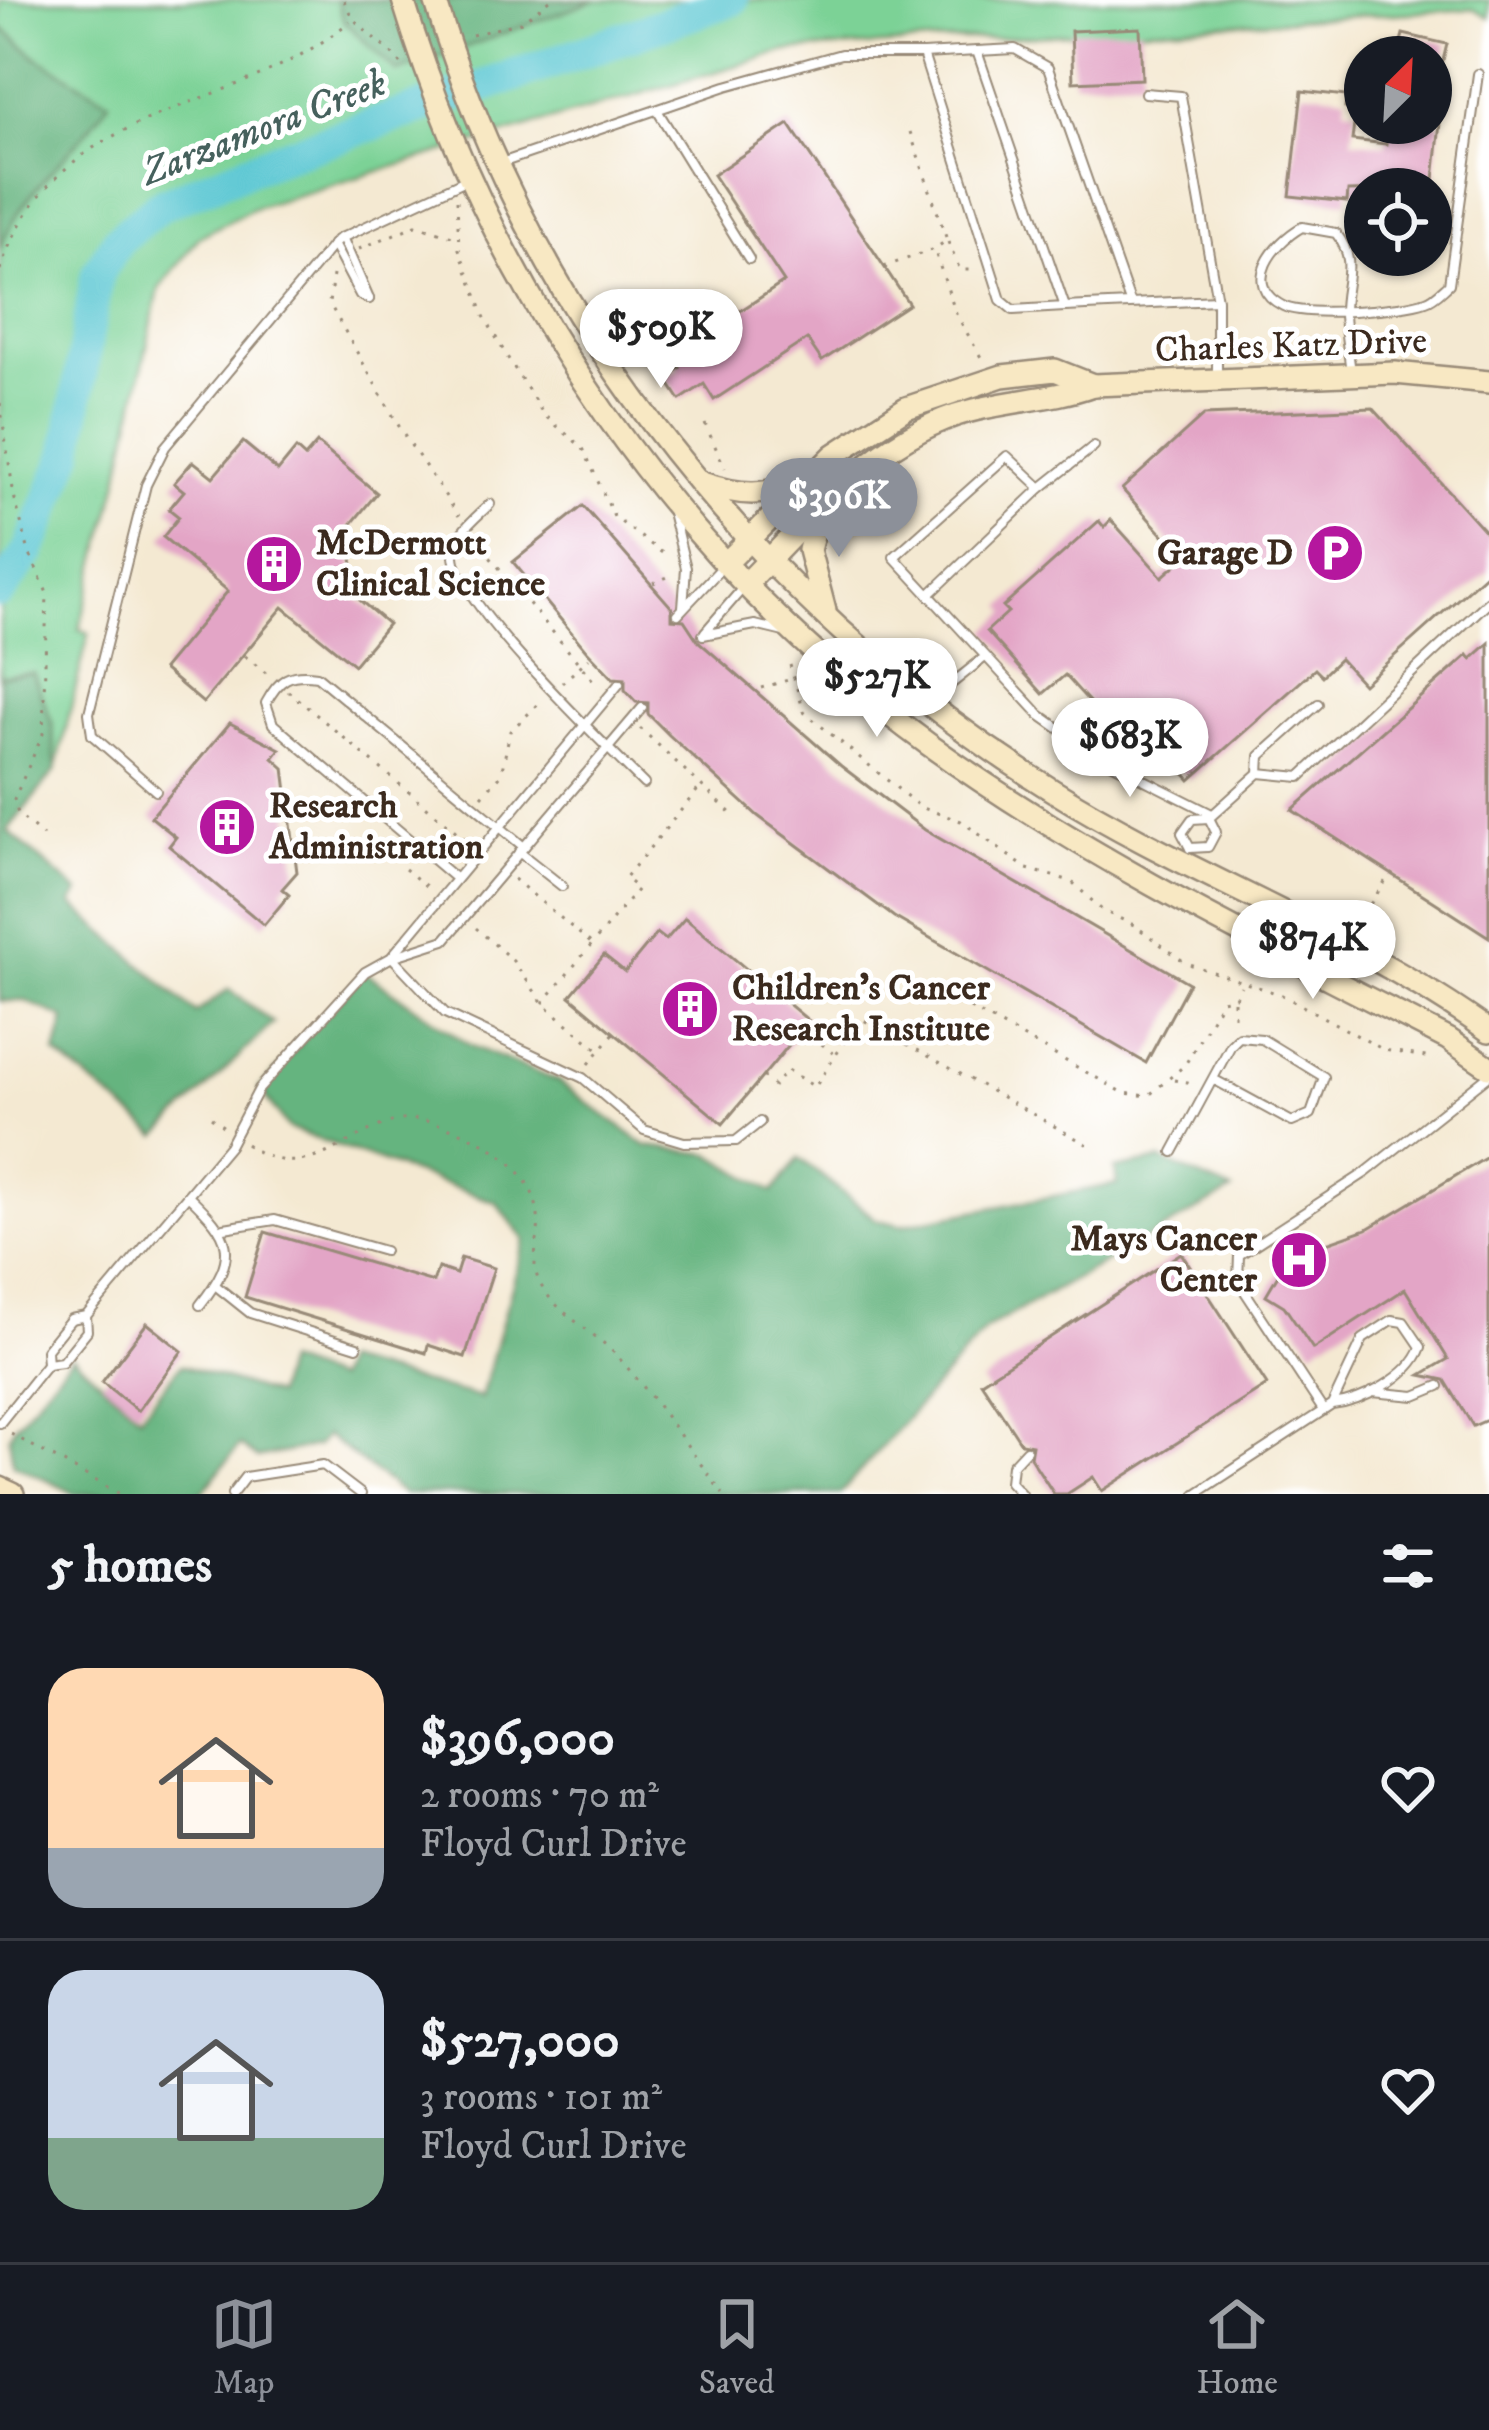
<!DOCTYPE html>
<meta charset="utf-8">
<style>
body{margin:0;font-family:"IM FELL DW Pica",serif;background:#20242c;color:#f1f3f6;height:100vh;display:flex;flex-direction:column;font-size:45px;white-space:nowrap}
*{box-sizing:border-box;margin:0}
p{font-size:39px;color:#9ea1a6}
.icon{flex:none;width:66px;height:66px;fill:none;stroke:currentColor;stroke-width:2;stroke-linecap:round;stroke-linejoin:round}
.map{position:relative;height:1494px;overflow:hidden}
.drawer{display:flex;flex-direction:column;background:#171b24;flex:1}
.drawer>*{flex:none}
.needle{width:78px;rotate:24deg}
.tools{position:absolute;left:1344px;top:36px;display:grid;gap:24px}
.tools a{display:grid;place-items:center;width:108px;height:108px;border-radius:50%;background:#171b24;box-shadow:0 3px 9px #0004;font-size:60px}
.price{position:absolute;translate:-50% -102px;padding:0 27px;border-radius:42px;background:#fff;color:#222;font-size:39px;line-height:78px;filter:drop-shadow(0 3px 6px #0008)}
.price::after{content:'';position:absolute;left:50%;top:72px;width:36px;height:27px;margin-left:-18px;background:inherit;clip-path:polygon(0 0,100% 0,50% 100%)}
.price.on{background:#8c9099;color:#fff}
ul{padding:0;list-style:none}
li{display:flex;align-items:center;gap:36px;height:300px;padding:0 48px}
li+li{border-top:3px solid #363941}
li span{display:grid;place-items:center;flex:none;width:336px;height:240px;border-radius:36px;color:#555}
li>.icon{margin-inline-start:auto}
span .icon{width:144px;height:144px;fill:#fffc;stroke-width:1}
li b{font-size:51px}
h2{display:flex;justify-content:space-between;align-items:center;height:144px;padding:0 48px;font-size:51px}
.dock{display:flex;justify-content:space-around;align-items:center;height:168px;border-top:3px solid #363941;background:#171b24;font-size:33px;color:#9ea1a6}
.dock a{display:grid;justify-items:center;gap:6px}
.dock .on{color:#8c9099}
.map>svg:first-child{display:block}
.green{fill:#7cd296;stroke:#5c7e5a;stroke-width:3}
.forest{fill:#65b47f;stroke:#506f4e;stroke-width:3}
.lines{fill:none;stroke-linecap:round;stroke-linejoin:round}
.river{stroke:#5bc7d3;stroke-width:33}
.building{fill:#e3a5c6}
.lane-casing{stroke:#988a78;stroke-width:12}
.secondary-casing{stroke:#988a78;stroke-width:26}
.path{stroke:#988a78;stroke-width:3;stroke-dasharray:3 9;stroke-linecap:butt}
.lane{stroke:#fff;stroke-width:8}
.secondary{stroke:#f8e8c3;stroke-width:21}
.labels{text-anchor:middle;dominant-baseline:central;stroke-width:10;stroke-linejoin:round;paint-order:stroke}
.street-label{font-size:36px;fill:#3b2a1e;stroke:#fff}
.poi-label{font-size:36px;font-weight:bold;fill:#3b2a1e;stroke:#fff;text-anchor:start}
.water-label{font-size:39px;font-style:italic;fill:#46615d;stroke:#fff}
</style>
<div class="map">
<svg width="1489" height="1494" viewBox="0 0 1489 1494">
<rect width="100%" height="100%" fill="#fff"/>
<filter id="ink" filterUnits="userSpaceOnUse"><feTurbulence type="fractalNoise" baseFrequency=".00833" numOctaves="2"/><feDisplacementMap in="SourceGraphic" scale="24" xChannelSelector="R" yChannelSelector="G"/><feConvolveMatrix kernelMatrix="1 2 1 2 8 2 1 2 1" color-interpolation-filters="sRGB"/></filter>
<filter id="wash" filterUnits="userSpaceOnUse"><feTurbulence type="fractalNoise" baseFrequency=".004" numOctaves="4" result="noise"/><feDisplacementMap in="SourceGraphic" scale="48" xChannelSelector="R" yChannelSelector="G"/><feGaussianBlur stdDeviation="2.7" result="paint"/><feColorMatrix in="noise" values="0 0 0 0 0 0 0 0 0 0 0 0 0 0 0 0 0 1.4 0 .05"/><feComposite in="paint" operator="in"/></filter>
<g filter="url(#wash)">
<rect width="100%" height="100%" fill="#f4e9d2"/>
<polygon class="green" points="0,0 1489,0 1489,18 1473,9 786,51 254,208 199,237 159,289 118,484 79,629 89,633 56,770 52,723 33,673 0,676"/>
<g class="forest">
<polygon points="337,0 596,0 397,72 344,22"/>
<path d="M0,26L35,56L109,101C76,154 22,189 0,249Z"/>
<polygon points="33,673 52,723 56,770 7,831 79,892 72,904 196,1013 229,989 273,1023 158,1136 56,1054 65,1019 26,1001 0,1001 0,676"/>
<polygon points="365,972 471,1046 558,1081 647,1146 710,1154 773,1192 799,1158 877,1220 901,1225 1117,1184 1115,1169 1161,1160 1232,1191 986,1329 840,1494 403,1494 326,1435 317,1446 257,1458 240,1445 201,1494 76,1494 13,1464 9,1437 14,1427 72,1356 140,1416 181,1365 275,1395 285,1362 336,1380 342,1361 481,1398 525,1240 496,1202 289,1129 259,1089"/>
</g>
<g class="lines">
<polyline class="river" points="0,591 29,552 68,453 97,274 118,240 160,205 277,158 732,0"/>
</g>
<g id="blocks">
<g class="building">
<polygon points="1140,28 1142,79 1073,82 1071,31"/>
<polygon points="1403,34 1447,44 1437,85 1431,84 1431,57 1397,57"/>
<polygon points="1302,91 1346,96 1345,108 1356,109 1352,140 1386,144 1388,123 1440,123 1433,189 1348,191 1347,202 1290,196"/>
<polygon points="789,124 909,304 822,361 807,339 714,400 704,384 680,400 665,377 680,368 672,356 784,282 713,175"/>
<polygon points="1373,408 1489,536 1489,571 1363,684 1340,659 1322,676 1315,669 1190,780 1137,721 1120,736 1065,675 1043,694 987,631 1008,612 1003,607 1099,521 1104,527 1111,520 1162,577 1184,558 1122,489 1204,415"/>
<polygon points="243,442 278,471 296,449 305,457 317,443 377,493 349,527 356,597 388,624 354,665 283,607 203,703 163,669 228,591 163,537 179,517 169,509 184,491 174,483 193,461 213,477"/>
<polygon points="583,506 672,608 672,619 684,620 698,641 841,766 925,830 1189,983 1146,1063 894,917 758,816 669,735 648,714 648,703 636,702 625,690 625,679 613,678 586,650 513,562"/>
<polygon points="1489,643 1489,937 1292,810 1468,655 1471,659"/>
<polygon points="230,723 280,749 273,758 284,768 297,872 282,889 289,895 264,925 169,846 176,837 151,817"/>
<polygon points="685,918 809,1021 723,1124 570,996 604,955 625,972 657,933 666,940"/>
<polygon points="1489,1156 1489,1419 1473,1426 1445,1380 1421,1375 1448,1359 1405,1289 1313,1349 1284,1306 1266,1295 1289,1256 1367,1229"/>
<polygon points="265,1232 433,1282 438,1268 456,1274 461,1258 494,1268 465,1357 428,1345 426,1353 245,1297"/>
<polygon points="1181,1253 1267,1385 1102,1491 1093,1477 1067,1494 1054,1494 1030,1457 1032,1445 1021,1443 981,1382"/>
<polygon points="147,1323 182,1351 138,1411 102,1382"/>
</g>
</g>
</g>
<g filter="url(#ink)">
<use href="#blocks" fill-opacity="0" stroke="#988a78" stroke-width="3"/>
<g class="lines">
<defs>
<g id="lane">
<polyline points="977,51 1015,49 1048,68 1130,302"/>
<polyline points="1145,93 1181,96 1217,300 1217,379"/>
<polyline points="657,110 749,259"/>
<polyline points="501,163 726,86 841,54 923,54"/>
<polyline points="342,237 369,299"/>
<polyline points="333,244 360,295 369,299"/>
<polyline points="1065,307 1013,310 1001,300 923,54 977,51 1065,307 1217,300"/>
<path d="M1351,373C1349,354 1345,334 1344,315C1343,282 1359,263 1336,233L1302,227C1275,242 1239,284 1283,306C1305,317 1402,310 1426,301C1434,299 1442,290 1449,284L1478,74"/>
<polyline points="1094,446 1041,488 1007,456 894,557 1040,715 1101,758 1212,814"/>
<path d="M490,504C476,518 453,534 454,556C457,604 606,746 644,784"/>
<polyline points="672,512 686,568 683,607"/>
<polyline points="929,595 1041,488"/>
<polyline points="678,614 725,564"/>
<polyline points="705,632 742,589"/>
<polyline points="703,635 755,625 784,632"/>
<polyline points="930,701 985,657"/>
<polyline points="1259,773 1260,756 1318,704"/>
<polyline points="156,791 92,735 89,713 146,485 165,447 337,240 470,178"/>
<polyline points="1190,848 1182,833 1192,819 1209,818 1259,773 1300,777 1489,601"/>
<polyline points="1190,848 1208,847 1216,832 1209,818"/>
<polyline points="519,852 562,886"/>
<path d="M455,878L273,724L266,703C279,679 289,672 317,676L524,847"/>
<polyline points="393,955 619,684"/>
<polyline points="392,957 445,1013 583,1078 644,1130 684,1142 736,1141 760,1122"/>
<polyline points="1173,1152 1231,1045 1239,1037 1262,1039 1324,1077 1311,1114 1292,1122 1213,1079"/>
<path d="M188,1195C231,1236 241,1253 200,1305"/>
<polyline points="224,1228 275,1220 384,1251"/>
<polyline points="215,1285 250,1313 357,1347"/>
<polyline points="47,1364 62,1362 87,1331 86,1316"/>
<polyline points="1372,1392 1415,1396 1439,1386"/>
<polyline points="1323,1410 1238,1281 1239,1255 1365,1173 1489,1075"/>
<polyline points="0,1423 47,1364 46,1350 71,1319 86,1316 229,1146 259,1089 365,972 392,957 445,940 642,708"/>
<polyline points="232,1494 245,1477 323,1465 361,1494"/>
<polyline points="1021,1494 1010,1482 1012,1465 1026,1450"/>
<path d="M1196,1494L1332,1405C1362,1402 1410,1377 1421,1347L1404,1322L1392,1320L1363,1339L1332,1405"/>
</g>
<g id="secondary">
<path d="M403,0C492,294 679,563 928,744C1088,860 1272,949 1448,1039L1489,1067"/>
<path d="M435,0C535,327 764,610 1052,790C1193,878 1355,934 1489,1031"/>
<path d="M702,483C741,496 766,498 802,479"/>
<polyline points="819,514 809,550 825,611"/>
<polyline points="726,563 834,455 906,408 1002,376 1055,370 1093,385"/>
<path d="M746,584C809,520 869,445 956,415C1002,400 1049,401 1093,385L1395,373L1489,382"/>
<polyline points="0,1488 13,1494"/>
</g>
</defs>
<use href="#lane" class="lane-casing"/>
<use href="#secondary" class="secondary-casing"/>
<g class="path">
<path d="M344,0C355,33 386,40 404,68"/>
<polyline points="472,35 521,22 550,0"/>
<polyline points="910,132 947,240 936,248"/>
<polyline points="457,200 459,249 484,316 506,355 544,415 583,448 614,517 669,558"/>
<polyline points="948,242 960,270 973,270"/>
<polyline points="359,249 416,225 456,237"/>
<polyline points="884,267 934,249 956,314 982,359"/>
<path d="M0,270C59,94 233,121 350,21"/>
<polyline points="333,275 329,303 404,435 459,516"/>
<polyline points="0,403 14,496 29,552 47,593 43,734 14,799 18,814 43,836"/>
<polyline points="705,424 725,468"/>
<polyline points="475,539 597,685"/>
<polyline points="653,583 670,576"/>
<polyline points="245,656 267,674"/>
<polyline points="790,665 804,712 920,807 961,821 1027,869 1071,881 1103,911 1134,925 1186,963 1282,995 1384,1050 1431,1058"/>
<polyline points="562,683 589,658"/>
<polyline points="761,688 788,680"/>
<polyline points="288,691 470,843"/>
<polyline points="640,728 735,817"/>
<polyline points="482,796 501,775 510,731 542,701"/>
<polyline points="405,869 432,891"/>
<polyline points="514,879 592,944"/>
<polyline points="1357,924 1390,874"/>
<polyline points="476,928 513,961 543,1003 600,1051"/>
<polyline points="543,1003 638,889 625,878 701,786"/>
<polyline points="970,1008 1124,1093 1148,1096 1185,1065 1222,1000 1235,997 1241,986"/>
<polyline points="1234,1016 1234,999"/>
<polyline points="803,1029 834,1054"/>
<polyline points="589,1064 614,1033"/>
<polyline points="763,1076 774,1086 787,1070 815,1087 860,1018 1090,1146"/>
<polyline points="1174,1080 1194,1083"/>
<polyline points="211,1117 224,1127"/>
<path d="M246,1144C319,1198 359,1106 426,1121C473,1132 533,1162 538,1216C541,1241 527,1263 542,1287C558,1314 595,1332 616,1355C655,1397 688,1448 723,1494"/>
<polyline points="11,1434 120,1494"/>
</g>
<use href="#lane" class="lane"/>
<use href="#secondary" class="secondary"/>
</g>
</g>
<defs>
<symbol id="parking-disc" viewBox="-11 -11 22 22"><circle r="9.5" fill="#b5179e" stroke="#fff"/><path d="M-3.5-5.5H1a3.5 3.5 0 0 1 0 7H-1V5.5H-3.5ZM-1-3.4V-.6H.8a1.4 1.4 0 0 0 0-2.8Z" fill="#fff"/></symbol>
<symbol id="building-disc" viewBox="-11 -11 22 22"><circle r="9.5" fill="#b5179e" stroke="#fff"/><path d="M-4-6H4V6H1V3H-1V6H-4ZM-2.5-4.3h1.7v1.8h-1.7ZM.8-4.3h1.7v1.8H.8ZM-2.5-1h1.7V.8h-1.7ZM.8-1h1.7V.8H.8Z" fill="#fff"/></symbol>
<symbol id="hospital-disc" viewBox="-11 -11 22 22"><circle r="9.5" fill="#b5179e" stroke="#fff"/><path d="M-5-5h3v3.5h4V-5h3V5h-3V1.5h-4V5h-3Z" fill="#fff"/></symbol>
</defs>
<g fill-rule="evenodd">
<use href="#parking-disc" x="1302" y="520" width="66" height="66"/>
<use href="#building-disc" x="241" y="531" width="66" height="66"/>
<use href="#building-disc" x="194" y="794" width="66" height="66"/>
<use href="#building-disc" x="657" y="976" width="66" height="66"/>
<use href="#hospital-disc" x="1266" y="1227" width="66" height="66"/>
</g>
<g class="labels">
<g class="street-label">
<text transform="translate(1291 346) rotate(-2)">Charles Katz Drive</text>
</g>
<g class="poi-label">
<text x="316" y="543">McDermott<tspan x="316" dy="41">Clinical Science</tspan></text>
<text x="1293" y="553" text-anchor="end">Garage D</text>
<text x="269" y="806">Research<tspan x="269" dy="41">Administration</tspan></text>
<text x="732" y="988">Children's Cancer<tspan x="732" dy="41">Research Institute</tspan></text>
<text x="1257" y="1239" text-anchor="end">Mays Cancer<tspan x="1257" dy="41">Center</tspan></text>
</g>
<g class="water-label">
<text transform="translate(264 128) rotate(-21)">Zarzamora Creek</text>
</g>
</g>
</svg>
<div class="tools">
<a><svg class="needle" viewBox="-14 -14 28 28"><path d="M0-13l5 13h-10z" fill="#e53935"/><path d="M0 13l5-13h-10z" fill="#9ea1a6"/></svg></a>
<a><svg class="icon" aria-label="locate" viewBox="0 0 24 24"><circle cx="12" cy="12" r="6"/><path d="M12 2v4M12 18v4M2 12h4M18 12h4"/></svg></a>
</div>
<b class="price" style="left:661px;top:391px">$509K</b>
<b class="price on" style="left:839px;top:560px">$396K</b>
<b class="price" style="left:877px;top:740px">$527K</b>
<b class="price" style="left:1130px;top:800px">$683K</b>
<b class="price" style="left:1313px;top:1002px">$874K</b>
</div>
<section class="drawer">
<h2>5 homes<svg class="icon" aria-label="filters" viewBox="0 0 24 24"><path d="M4 7h16M4 17h16"/><circle cx="9" cy="7" r="2"/><circle cx="15" cy="17" r="2"/></svg></h2>
<ul>
<li><span style="background:linear-gradient(#ffd9b3 75%,#9aa5b1 0)"><svg class="icon" aria-label="home" viewBox="0 0 24 24"><path d="M3 11l9-7 9 7M6 9v11h12V9"/></svg></span><div><b>$396,000</b><p>2 rooms · 70 m²</p><p>Floyd Curl Drive</p></div><svg class="icon" aria-label="heart" viewBox="0 0 24 24"><path d="M12 20l-8-8c-3-5 5-10 8-4 3-6 11-1 8 4z"/></svg></li>
<li><span style="background:linear-gradient(#c9d6e8 70%,#7fa58c 0)"><svg class="icon" aria-label="home" viewBox="0 0 24 24"><path d="M3 11l9-7 9 7M6 9v11h12V9"/></svg></span><div><b>$527,000</b><p>3 rooms · 101 m²</p><p>Floyd Curl Drive</p></div><svg class="icon" aria-label="heart" viewBox="0 0 24 24"><path d="M12 20l-8-8c-3-5 5-10 8-4 3-6 11-1 8 4z"/></svg></li>
</ul>
</section>
<nav class="dock">
<a class="on"><svg class="icon" aria-label="map" viewBox="0 0 24 24"><path d="M3 6l6-2 6 2 6-2v14l-6 2-6-2-6 2zM9 4v14M15 6v14"/></svg>Map</a>
<a><svg class="icon" aria-label="saved" viewBox="0 0 24 24"><path d="M7 4h10v16l-5-4-5 4z"/></svg>Saved</a>
<a><svg class="icon" aria-label="home" viewBox="0 0 24 24"><path d="M3 11l9-7 9 7M6 9v11h12V9"/></svg>Home</a>
</nav>
